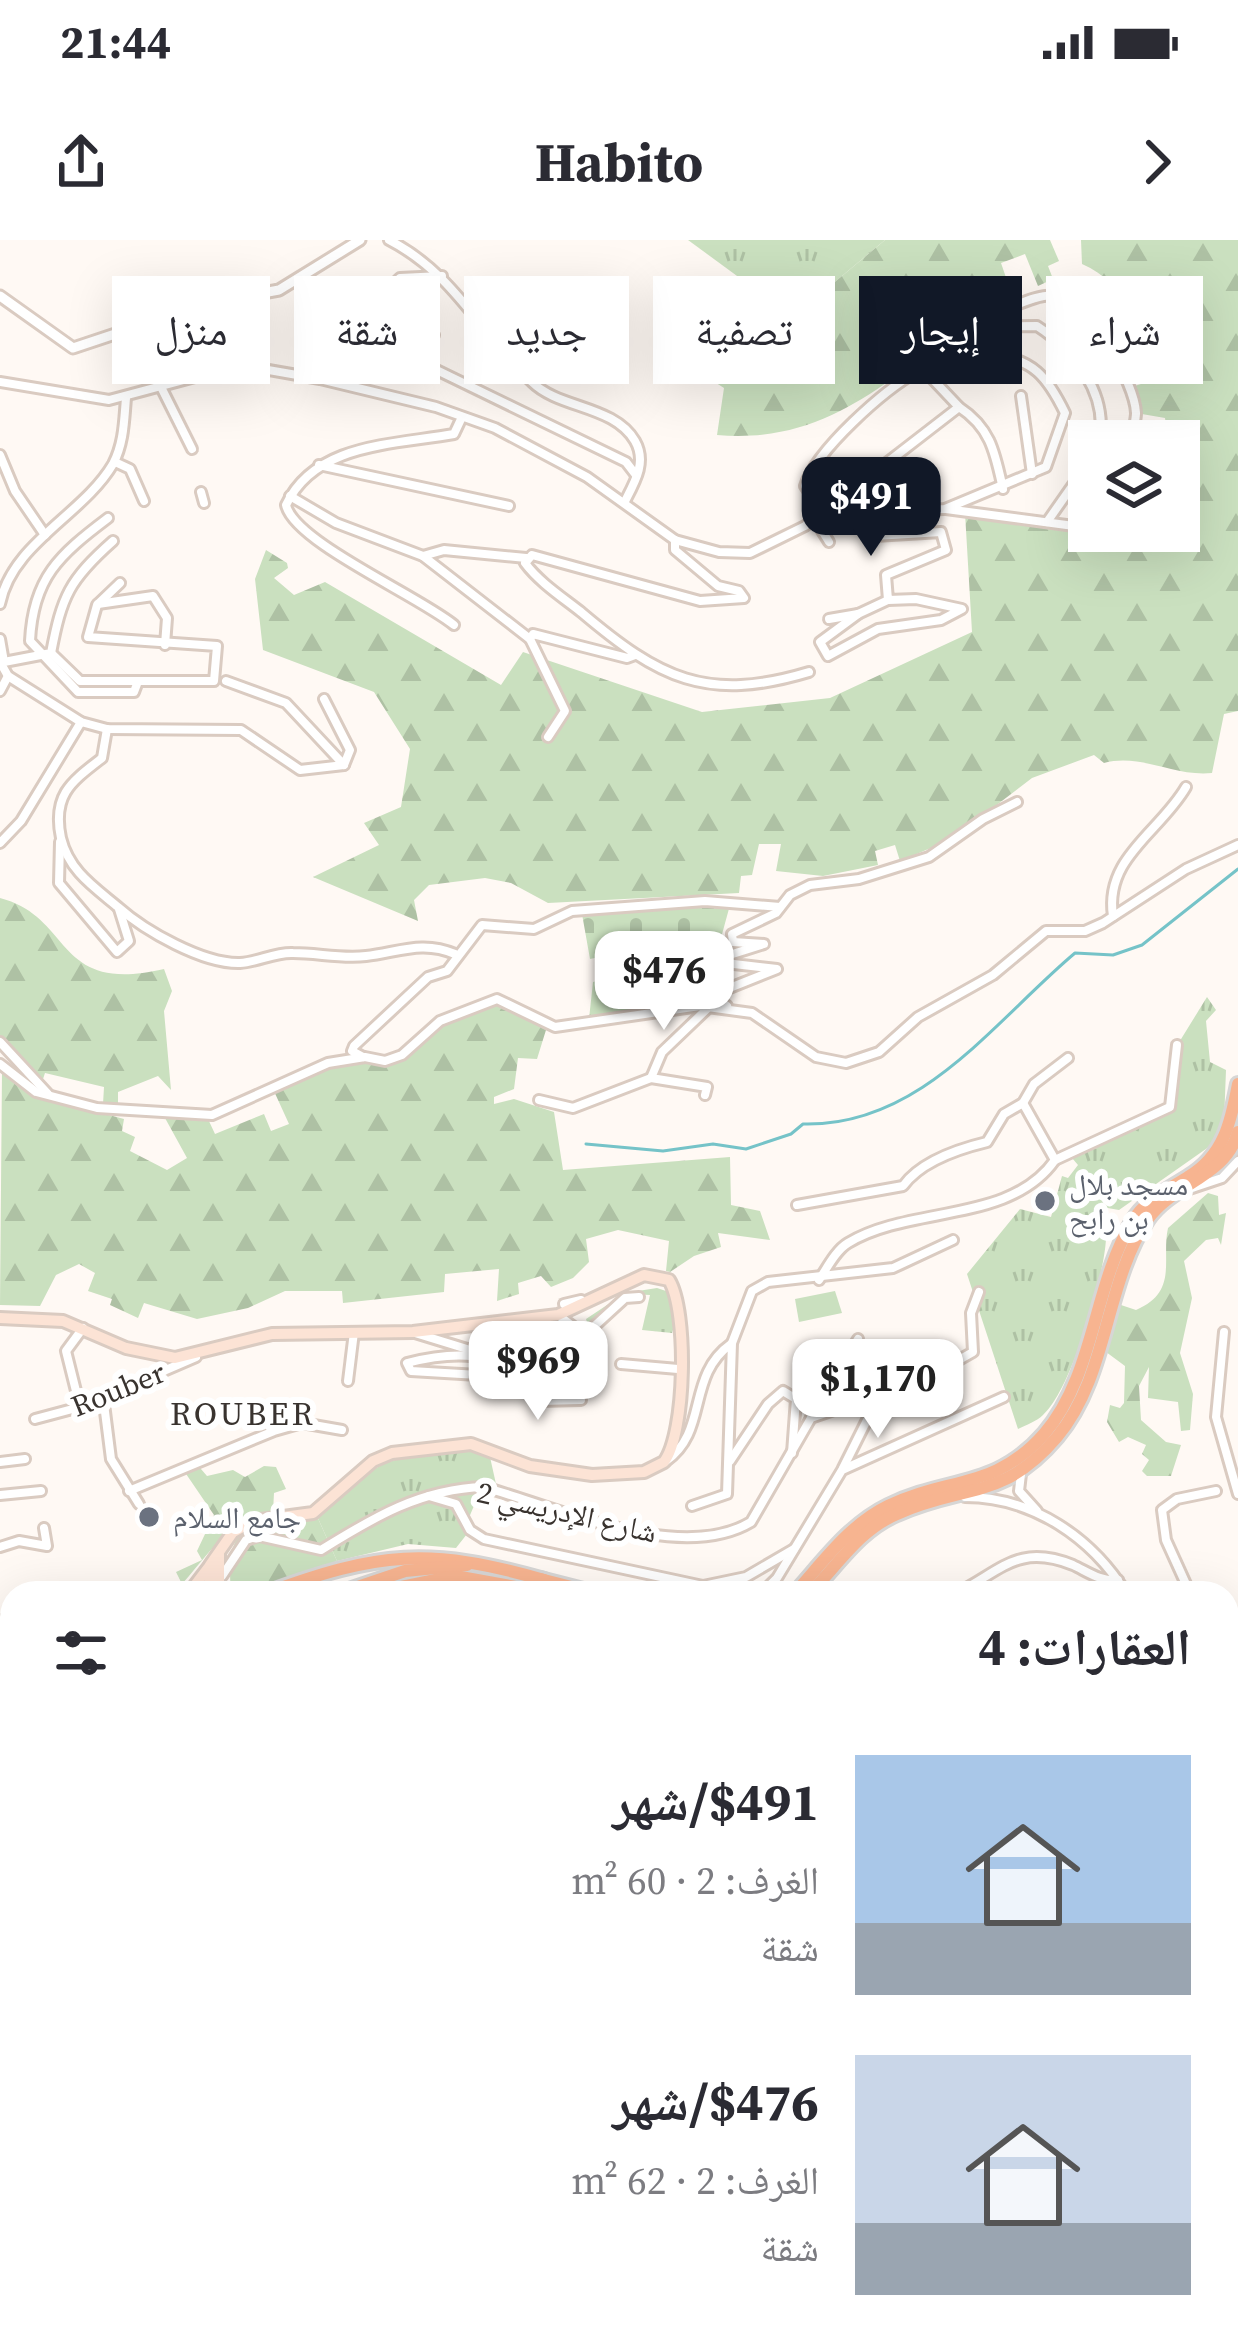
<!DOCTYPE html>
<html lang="ar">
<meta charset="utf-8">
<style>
body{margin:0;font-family:"Source Serif 4","Noto Naskh Arabic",serif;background:#f2f2f3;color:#2b2b33;direction:rtl;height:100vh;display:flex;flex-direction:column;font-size:45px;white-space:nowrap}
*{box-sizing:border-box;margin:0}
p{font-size:39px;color:#7c7c81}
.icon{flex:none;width:66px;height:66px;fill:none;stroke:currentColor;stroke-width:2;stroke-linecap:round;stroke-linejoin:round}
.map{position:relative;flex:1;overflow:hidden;direction:ltr}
.sheet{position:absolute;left:0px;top:1341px;width:1239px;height:771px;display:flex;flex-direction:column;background:#fff;border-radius:36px 36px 0 0;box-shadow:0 12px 48px #0002;direction:rtl}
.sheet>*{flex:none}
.hud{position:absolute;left:36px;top:36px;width:1167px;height:108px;direction:rtl;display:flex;gap:24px}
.buttons{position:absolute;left:1068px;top:180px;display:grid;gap:24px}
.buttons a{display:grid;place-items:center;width:132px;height:132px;border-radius:0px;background:#fff;box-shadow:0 12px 48px #0002;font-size:60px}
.price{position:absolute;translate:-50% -102px;padding:0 27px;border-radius:24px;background:#fff;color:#222;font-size:39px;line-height:78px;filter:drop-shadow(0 3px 6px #0008)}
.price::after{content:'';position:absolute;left:50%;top:72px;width:36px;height:27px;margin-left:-18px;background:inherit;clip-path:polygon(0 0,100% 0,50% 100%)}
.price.on{background:#111827;color:#fff}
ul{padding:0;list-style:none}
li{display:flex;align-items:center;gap:36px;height:300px;padding:0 48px}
li span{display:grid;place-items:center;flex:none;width:336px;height:240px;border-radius:0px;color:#555}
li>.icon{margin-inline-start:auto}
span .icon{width:144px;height:144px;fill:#fffc;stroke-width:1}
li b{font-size:51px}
h2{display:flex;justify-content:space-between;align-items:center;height:144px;padding:0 48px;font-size:51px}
.chip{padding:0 42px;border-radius:0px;background:#fff;box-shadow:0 12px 48px #0002;font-size:42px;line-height:108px}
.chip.on{background:#111827;color:#fff}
.status{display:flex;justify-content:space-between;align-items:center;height:84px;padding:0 60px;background:#fff;direction:ltr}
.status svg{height:33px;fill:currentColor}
header{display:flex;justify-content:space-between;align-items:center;height:156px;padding:0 48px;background:#fff;font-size:54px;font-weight:700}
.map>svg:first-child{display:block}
.grass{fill:url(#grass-tufts)}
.forest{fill:url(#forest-firs)}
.cemetery{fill:url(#cemetery-stones)}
.garden{fill:#cae0bf}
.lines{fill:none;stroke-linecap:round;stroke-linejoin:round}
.stream{stroke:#75c3c8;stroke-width:3}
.minor-casing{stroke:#dacbc1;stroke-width:14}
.tertiary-casing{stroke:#dacbc1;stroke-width:15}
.secondary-casing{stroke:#dacbc1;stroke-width:16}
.primary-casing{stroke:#d7d6d5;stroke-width:16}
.trunk-casing{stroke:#d7d6d5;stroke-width:18}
.minor{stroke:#fff;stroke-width:8}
.tertiary{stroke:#fff;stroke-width:9}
.secondary{stroke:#fce3d5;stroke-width:10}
.primary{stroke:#f9c7ac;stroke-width:10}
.trunk{stroke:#f7b490;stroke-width:12}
.worship-dot{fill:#6b7280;stroke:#fff;stroke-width:4.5}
.labels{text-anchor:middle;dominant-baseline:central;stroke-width:12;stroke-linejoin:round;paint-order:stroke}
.worship-label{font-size:30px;fill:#5b616d;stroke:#fff;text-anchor:start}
.street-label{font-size:30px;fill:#39332f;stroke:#fff}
.neighbourhood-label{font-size:33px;letter-spacing:3px;fill:#39332f;stroke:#fff}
</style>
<div class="status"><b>21:44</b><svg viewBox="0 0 49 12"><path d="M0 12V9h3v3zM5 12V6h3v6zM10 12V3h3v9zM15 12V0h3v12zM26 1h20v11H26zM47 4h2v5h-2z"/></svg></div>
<header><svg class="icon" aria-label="forward" viewBox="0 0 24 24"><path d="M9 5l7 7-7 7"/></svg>Habito<svg class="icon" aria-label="share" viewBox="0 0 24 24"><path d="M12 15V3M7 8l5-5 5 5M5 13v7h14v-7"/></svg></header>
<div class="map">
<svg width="1238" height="2110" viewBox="0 0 1238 2110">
<defs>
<pattern id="grass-tufts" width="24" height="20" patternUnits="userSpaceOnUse" patternTransform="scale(3)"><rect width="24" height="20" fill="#cae0bf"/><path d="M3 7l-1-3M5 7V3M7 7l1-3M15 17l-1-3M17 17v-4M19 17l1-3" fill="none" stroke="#aec1a4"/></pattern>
<pattern id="forest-firs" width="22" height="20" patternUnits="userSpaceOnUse" patternTransform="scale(3)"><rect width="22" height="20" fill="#cae0bf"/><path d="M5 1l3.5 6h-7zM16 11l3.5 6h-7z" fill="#aec1a4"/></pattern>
<pattern id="cemetery-stones" width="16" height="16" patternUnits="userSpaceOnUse" patternTransform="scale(3)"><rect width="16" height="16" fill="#cae0bf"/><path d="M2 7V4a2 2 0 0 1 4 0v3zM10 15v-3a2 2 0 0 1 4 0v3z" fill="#aec1a4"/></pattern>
</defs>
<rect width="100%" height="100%" fill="#fff9f4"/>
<g class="grass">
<polygon points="688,0 885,0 793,77"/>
<path d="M1207,757L1216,770L1206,781L1210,822L1226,830L1224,882L1213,904L1119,970L1096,966L1087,989L1106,998C1105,1035 1071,1151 1043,1175C1037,1181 1026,1185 1018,1189L967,1034L1020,969L1051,977L1062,936L1068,938L1078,925L1072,918L1078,908L1170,866L1178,804Z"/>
<polygon points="657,1048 669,1052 676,1081 672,1093 642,1090 650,1055 630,1054 589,1088 586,1079 625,1053"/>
<path d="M469,1209L490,1217L496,1244L481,1249L468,1280L476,1293L467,1294L456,1308L408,1304L337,1321L317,1276C383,1217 381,1218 469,1209Z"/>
</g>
<g class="forest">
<path d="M885,0H1050L1059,21L1048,26L1053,39L1038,46L1025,14L1001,23L1013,58C906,111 851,206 717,195L724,148L710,139L701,122L724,118L738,101L731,89L679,84C715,50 754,48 793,77Z"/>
<path d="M1081,0H1238V471L1224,474L1212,533C1174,537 1141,513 1104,523L1094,515L1032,538L952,599L900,621L895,605L875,611L878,625L823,636L776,631L781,604H759L752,635L741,636L739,653L548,663L511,643L485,638L429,645L414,660L418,681L313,637L379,605L364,583L401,567L410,509L374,452L263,410L255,339L266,310L287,323L288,328L274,338L294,355L325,342L501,445L523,412L702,472L830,458L972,392L965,273L1142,296L1144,291H1179V201H1168L1165,178L1136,173L1128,148L1157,139C1144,91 1128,44 1082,24Z"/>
<path d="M0,658C74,677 53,755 164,729L172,751L164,771L171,850L158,836L118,852V867L103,864L104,847L45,833L41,845L0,798Z"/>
<polygon points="498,763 546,790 537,819 518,818 514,849 494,857 494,864 514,859 554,872 563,930 730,917 731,965 760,971 770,1000 718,993 721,1007 694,1016 670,1032 666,1031 669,1001 618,990 586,999 589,1022 573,1038 551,1047 541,1036 518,1043 519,1054 497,1061 499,1029 445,1034 444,1052 343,1063 342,1051 285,1051 248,1068 197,1079 144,1063 138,1078 110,1065 112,1059 88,1051 95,1033 79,1024 56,1035 40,1066 0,1065 2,830 35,855 124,879 122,891 135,897 130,911 167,930 187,918 165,878 178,873 208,879 215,894 264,874 271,891 289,884 273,849 331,826 402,818 444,783"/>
<path d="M1208,953L1218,956L1219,975L1226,973L1221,1005L1218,998L1206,1000L1184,1021L1192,1058L1180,1113L1193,1154L1190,1190L1181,1191L1178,1162L1148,1158L1149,1127L1139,1146L1141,1180L1166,1202L1181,1205L1171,1236H1147L1142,1231L1149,1220L1142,1214L1146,1205L1128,1197L1119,1202L1107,1182L1110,1165L1120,1168L1124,1163L1125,1126L1102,1109L1118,1064L1136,1070C1179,1052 1161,1019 1168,988Z"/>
<path d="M195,1222L207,1236L233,1230L245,1237L264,1226L276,1227L286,1249L274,1253L273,1272C231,1277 208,1315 182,1344L176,1332L202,1320L197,1311L214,1275L182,1228Z"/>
<path d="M317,1276L337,1321L251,1353H231C224,1268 258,1293 317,1276Z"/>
</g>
<polygon class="cemetery" points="690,663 730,665 704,760 589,779 593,742 631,732 627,711 590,719 582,674"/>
<polygon class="garden" points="835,1051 842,1073 799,1082 795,1059"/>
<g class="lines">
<path class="stream" d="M586,904L663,911L713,904L746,909L791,894L803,884C921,887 994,781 1075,713L1113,715L1142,705L1238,629"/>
<defs>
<g id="minor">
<path d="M389,0C455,34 480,93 532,142C559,169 614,165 635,201C647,222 635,242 625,261"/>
<polyline points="330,60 365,71 400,38 442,36"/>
<path d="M986,88L994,74C1011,68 1040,52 1058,56C1089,63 1135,143 1136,173C1136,181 1132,192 1132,201"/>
<polyline points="434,95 401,81 381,103 626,222 636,235"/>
<path d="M992,115C1033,118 1048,138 1065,173L1046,227L945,269L822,272L805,246C816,210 884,150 918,131C940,119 968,118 992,115Z"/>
<polyline points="923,129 958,166"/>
<path d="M920,130L945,99L971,87L1037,86C1074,110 1109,154 1099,201"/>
<path d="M0,142L109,160L240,125L320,139L436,167L495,188L587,237L675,300L719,312L750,313L805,286L959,167C991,188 995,213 1003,249"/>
<polyline points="162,149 192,209"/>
<polyline points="1021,156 1032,234"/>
<polyline points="0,215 15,251 45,295"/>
<polyline points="115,222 130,229 144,261"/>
<polyline points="319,225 509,266"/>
<polyline points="201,252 204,263"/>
<polyline points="290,256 336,283 423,316 530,399"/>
<polyline points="946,269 1089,288"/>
<path d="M108,278C59,315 33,338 30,401L78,452H134L137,444"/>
<polyline points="814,278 829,302"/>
<polyline points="1047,282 1089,222"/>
<path d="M675,300V310L718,346L739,351L744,358L700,361L532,315L525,323C539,342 562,357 581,372C659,438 706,463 809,432"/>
<polyline points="423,316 444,310 526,318"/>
<path d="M0,364C12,303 83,275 113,224C124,203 124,181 126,158"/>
<polyline points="98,364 153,356 167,378 165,405"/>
<polyline points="858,374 820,402 828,416 878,389 941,380 962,369 916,359 888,360 886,335 946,310 941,292 875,296 872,272"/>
<polyline points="829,379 858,374 888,360"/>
<path d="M454,385C419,356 294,302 286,265C315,203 393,205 454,194L462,177"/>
<path d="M0,399L4,422L51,413C62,356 69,340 113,301"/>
<polyline points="51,413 80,441 214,441 217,406 88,397 97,365 120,343"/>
<polyline points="0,422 8,436 81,482 107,489 241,490 300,530 344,525"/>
<polyline points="226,441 286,463 344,525 350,510 324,459"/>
<polyline points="0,451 8,436"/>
<path d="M107,489L102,518C71,542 52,555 61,598C69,631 94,647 118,667C145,691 203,724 240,723C258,722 275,712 293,713C318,713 341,719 366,716C399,712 423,700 455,714"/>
<polyline points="548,497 565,471 530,399 533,394 627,418 635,415"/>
<polyline points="60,602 59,643 117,712 129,701 119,669"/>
<polyline points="0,603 21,581 81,482"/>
<path d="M1113,676C1104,618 1160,592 1186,547"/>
<polyline points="727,766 712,755 777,729 725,723 723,717 764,704 733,702 732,694 776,673 790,655 810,645 859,639 929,617 983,579 1017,562"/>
<polyline points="0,802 48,854"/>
<polyline points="363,817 352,811 354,806 428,737 447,731 482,685 534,689 572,671 705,661 780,667"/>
<polyline points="0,824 36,852 97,868 212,875 328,823 365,817 385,821 402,815 440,781 497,759 555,787 700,766 752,773 816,817 846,823 879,812 918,777 993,735 1046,691 1085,691 1103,683 1186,629 1238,605"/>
<polyline points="705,855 707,847 651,838 662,812 709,767"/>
<polyline points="539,860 573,868 651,838"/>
<polyline points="1023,863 1034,844 1068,818"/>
<polyline points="1055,920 1170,867 1177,805"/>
<polyline points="1189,949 1222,938 1238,921"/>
<path d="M797,965L903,946C921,921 958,909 987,902L1004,874L1023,863L1055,920C1010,984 911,965 848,1003C836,1010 827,1028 819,1040"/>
<polyline points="564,1064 581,1060"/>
<polyline points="558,1075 579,1091 589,1091 625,1058 639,1057"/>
<polyline points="1224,1092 1216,1177 1238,1254"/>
<polyline points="415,1093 480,1113"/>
<polyline points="494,1116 537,1123"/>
<polyline points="621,1124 678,1129"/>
<path d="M495,1136L411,1131L407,1123C457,1110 513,1109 539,1161L581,1160"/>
<polyline points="348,1141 354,1092"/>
<polyline points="103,1156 111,1219 139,1264"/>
<polyline points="80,1167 66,1111 83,1088"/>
<polyline points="811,1178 858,1099"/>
<polyline points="35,1179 80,1167 196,1117"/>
<path d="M666,1221C709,1191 686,1136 731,1104"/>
<polyline points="730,1221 768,1164 783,1151 796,1159 792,1213"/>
<polyline points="0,1222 25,1219"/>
<polyline points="843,1228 879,1156"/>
<polyline points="1021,1234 1019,1251 1037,1271"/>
<polyline points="129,1251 274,1191 302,1183 342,1190"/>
<polyline points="0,1255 41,1251"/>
<polyline points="429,1256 456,1264 470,1290 484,1299 703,1346 746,1337 794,1309"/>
<path d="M965,1257C1033,1257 1092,1298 1126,1353"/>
<polyline points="692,1266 727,1254 732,1103 752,1051 768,1042 893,1028 953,1000"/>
<polyline points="0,1307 19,1301 47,1306 44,1288"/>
<path d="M222,1336L246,1300L259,1296L321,1310C374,1277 421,1249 484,1247C558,1268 681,1324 751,1282L811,1178L927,1138L973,1112L971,1073L979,1052"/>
<polyline points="762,1353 777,1338 842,1230 1004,1157"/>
<path d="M957,1353C1001,1331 1018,1303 1073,1325C1088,1332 1101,1342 1118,1340"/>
<polyline points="1190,1353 1166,1300 1162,1270 1177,1259 1216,1251"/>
<polyline points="0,1381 12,1377"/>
<polyline points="1227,1407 1238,1414"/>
<polyline points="1227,1461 1238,1444"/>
<polyline points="0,1525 12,1547"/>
<polyline points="1227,1551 1238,1544"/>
<polyline points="0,1646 12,1643"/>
<polyline points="1227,1654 1238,1669"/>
<polyline points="2,1713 3,1752 12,1758"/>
<polyline points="1227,1841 1238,1844"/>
<polyline points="1227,1882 1238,1887"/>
<polyline points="1227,1909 1238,1911"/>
<polyline points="1227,2040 1238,2044"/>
<polyline points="447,2100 456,2110"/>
<polyline points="476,2110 487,2100"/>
<polyline points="626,2110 637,2100"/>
<polyline points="733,2110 734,2100"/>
<polyline points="827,2110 828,2100"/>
</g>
<polyline id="tertiary" points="0,56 73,108 208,63 279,50 360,0"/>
<g id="secondary">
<path d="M0,1078L63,1081L126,1108L175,1118L272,1094L413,1092L558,1075L644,1035L669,1040C688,1071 686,1193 664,1222L644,1232L592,1235L530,1226L471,1204L392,1213L373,1221L313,1273L253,1281L233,1292L210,1325L209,1353"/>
<polyline points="189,1353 208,1328"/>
<polyline points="219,1353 219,1314"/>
<polyline points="1227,1529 1238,1526"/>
<polyline points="521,2110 533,2100"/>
<polyline points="920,2110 921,2100"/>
</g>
<g id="primary">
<polyline points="1227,1756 1238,1759"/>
<polyline points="0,1918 12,1915"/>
<polyline points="0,1929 12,1926"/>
</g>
<g id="trunk">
<polyline points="540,1339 595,1353"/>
<path d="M267,1353C378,1312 429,1307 544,1340"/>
<polyline points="340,1353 405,1331 467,1325"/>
<polyline points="372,1353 455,1336 550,1353"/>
<polyline points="455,1353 518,1353"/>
<path d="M795,1353C823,1322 849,1285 888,1266C947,1237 995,1250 1044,1194C1095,1135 1093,1046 1132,982C1145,960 1166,951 1188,937C1224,916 1231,881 1238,844"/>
<path d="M810,1353C838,1325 859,1290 897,1274C963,1244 1003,1261 1057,1197C1109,1135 1104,1044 1148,979C1172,944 1226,937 1238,892"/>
<polyline points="0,1408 12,1401"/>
<polyline points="0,1425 12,1421"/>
<polyline points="0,1437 12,1433"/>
<polyline points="0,1446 12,1443"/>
</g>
</defs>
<use href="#minor" class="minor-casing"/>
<use href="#tertiary" class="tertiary-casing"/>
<use href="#secondary" class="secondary-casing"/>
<use href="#primary" class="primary-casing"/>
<use href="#trunk" class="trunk-casing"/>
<use href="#minor" class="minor"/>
<use href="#tertiary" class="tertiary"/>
<use href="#secondary" class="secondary"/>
<use href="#primary" class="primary"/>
<use href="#trunk" class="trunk"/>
</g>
<g class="worship-dot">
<circle cx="1045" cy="961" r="12"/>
<circle cx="149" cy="1277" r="12"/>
</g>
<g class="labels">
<g class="worship-label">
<text x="1069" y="944">مسجد بلال<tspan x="1069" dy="34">بن رابح</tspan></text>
<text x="173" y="1277">جامع السلام</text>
</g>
<g class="street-label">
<text transform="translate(118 1149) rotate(-22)">Rouber</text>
<text transform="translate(567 1272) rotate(13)">شارع الإدريسي 2</text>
</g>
<g class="neighbourhood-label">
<text x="243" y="1173">ROUBER</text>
</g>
</g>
</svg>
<div class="buttons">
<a><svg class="icon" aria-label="layers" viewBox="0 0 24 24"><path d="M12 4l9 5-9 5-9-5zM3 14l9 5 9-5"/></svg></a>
</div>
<b class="price on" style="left:871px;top:319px">$491</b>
<b class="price" style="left:664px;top:793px">$476</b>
<b class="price" style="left:538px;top:1183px">$969</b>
<b class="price" style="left:878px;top:1201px">$1,170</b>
<div class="hud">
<a class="chip">شراء</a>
<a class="chip on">إيجار</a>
<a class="chip">تصفية</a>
<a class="chip">جديد</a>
<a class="chip">شقة</a>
<a class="chip">منزل</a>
</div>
<section class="sheet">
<h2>العقارات: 4<svg class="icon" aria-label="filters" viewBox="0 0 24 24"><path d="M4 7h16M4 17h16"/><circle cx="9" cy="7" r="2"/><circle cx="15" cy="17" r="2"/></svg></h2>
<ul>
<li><span style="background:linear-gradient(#a9c7e8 70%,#9aa5b1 0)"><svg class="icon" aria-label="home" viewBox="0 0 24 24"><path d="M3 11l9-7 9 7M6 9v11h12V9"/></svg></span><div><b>$491/شهر</b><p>الغرف: 2 · 60 m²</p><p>شقة</p></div></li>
<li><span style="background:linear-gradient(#c9d6e8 70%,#9aa5b1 0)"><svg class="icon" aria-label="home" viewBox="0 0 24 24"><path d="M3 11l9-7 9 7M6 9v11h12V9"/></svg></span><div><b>$476/شهر</b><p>الغرف: 2 · 62 m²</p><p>شقة</p></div></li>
</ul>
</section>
</div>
